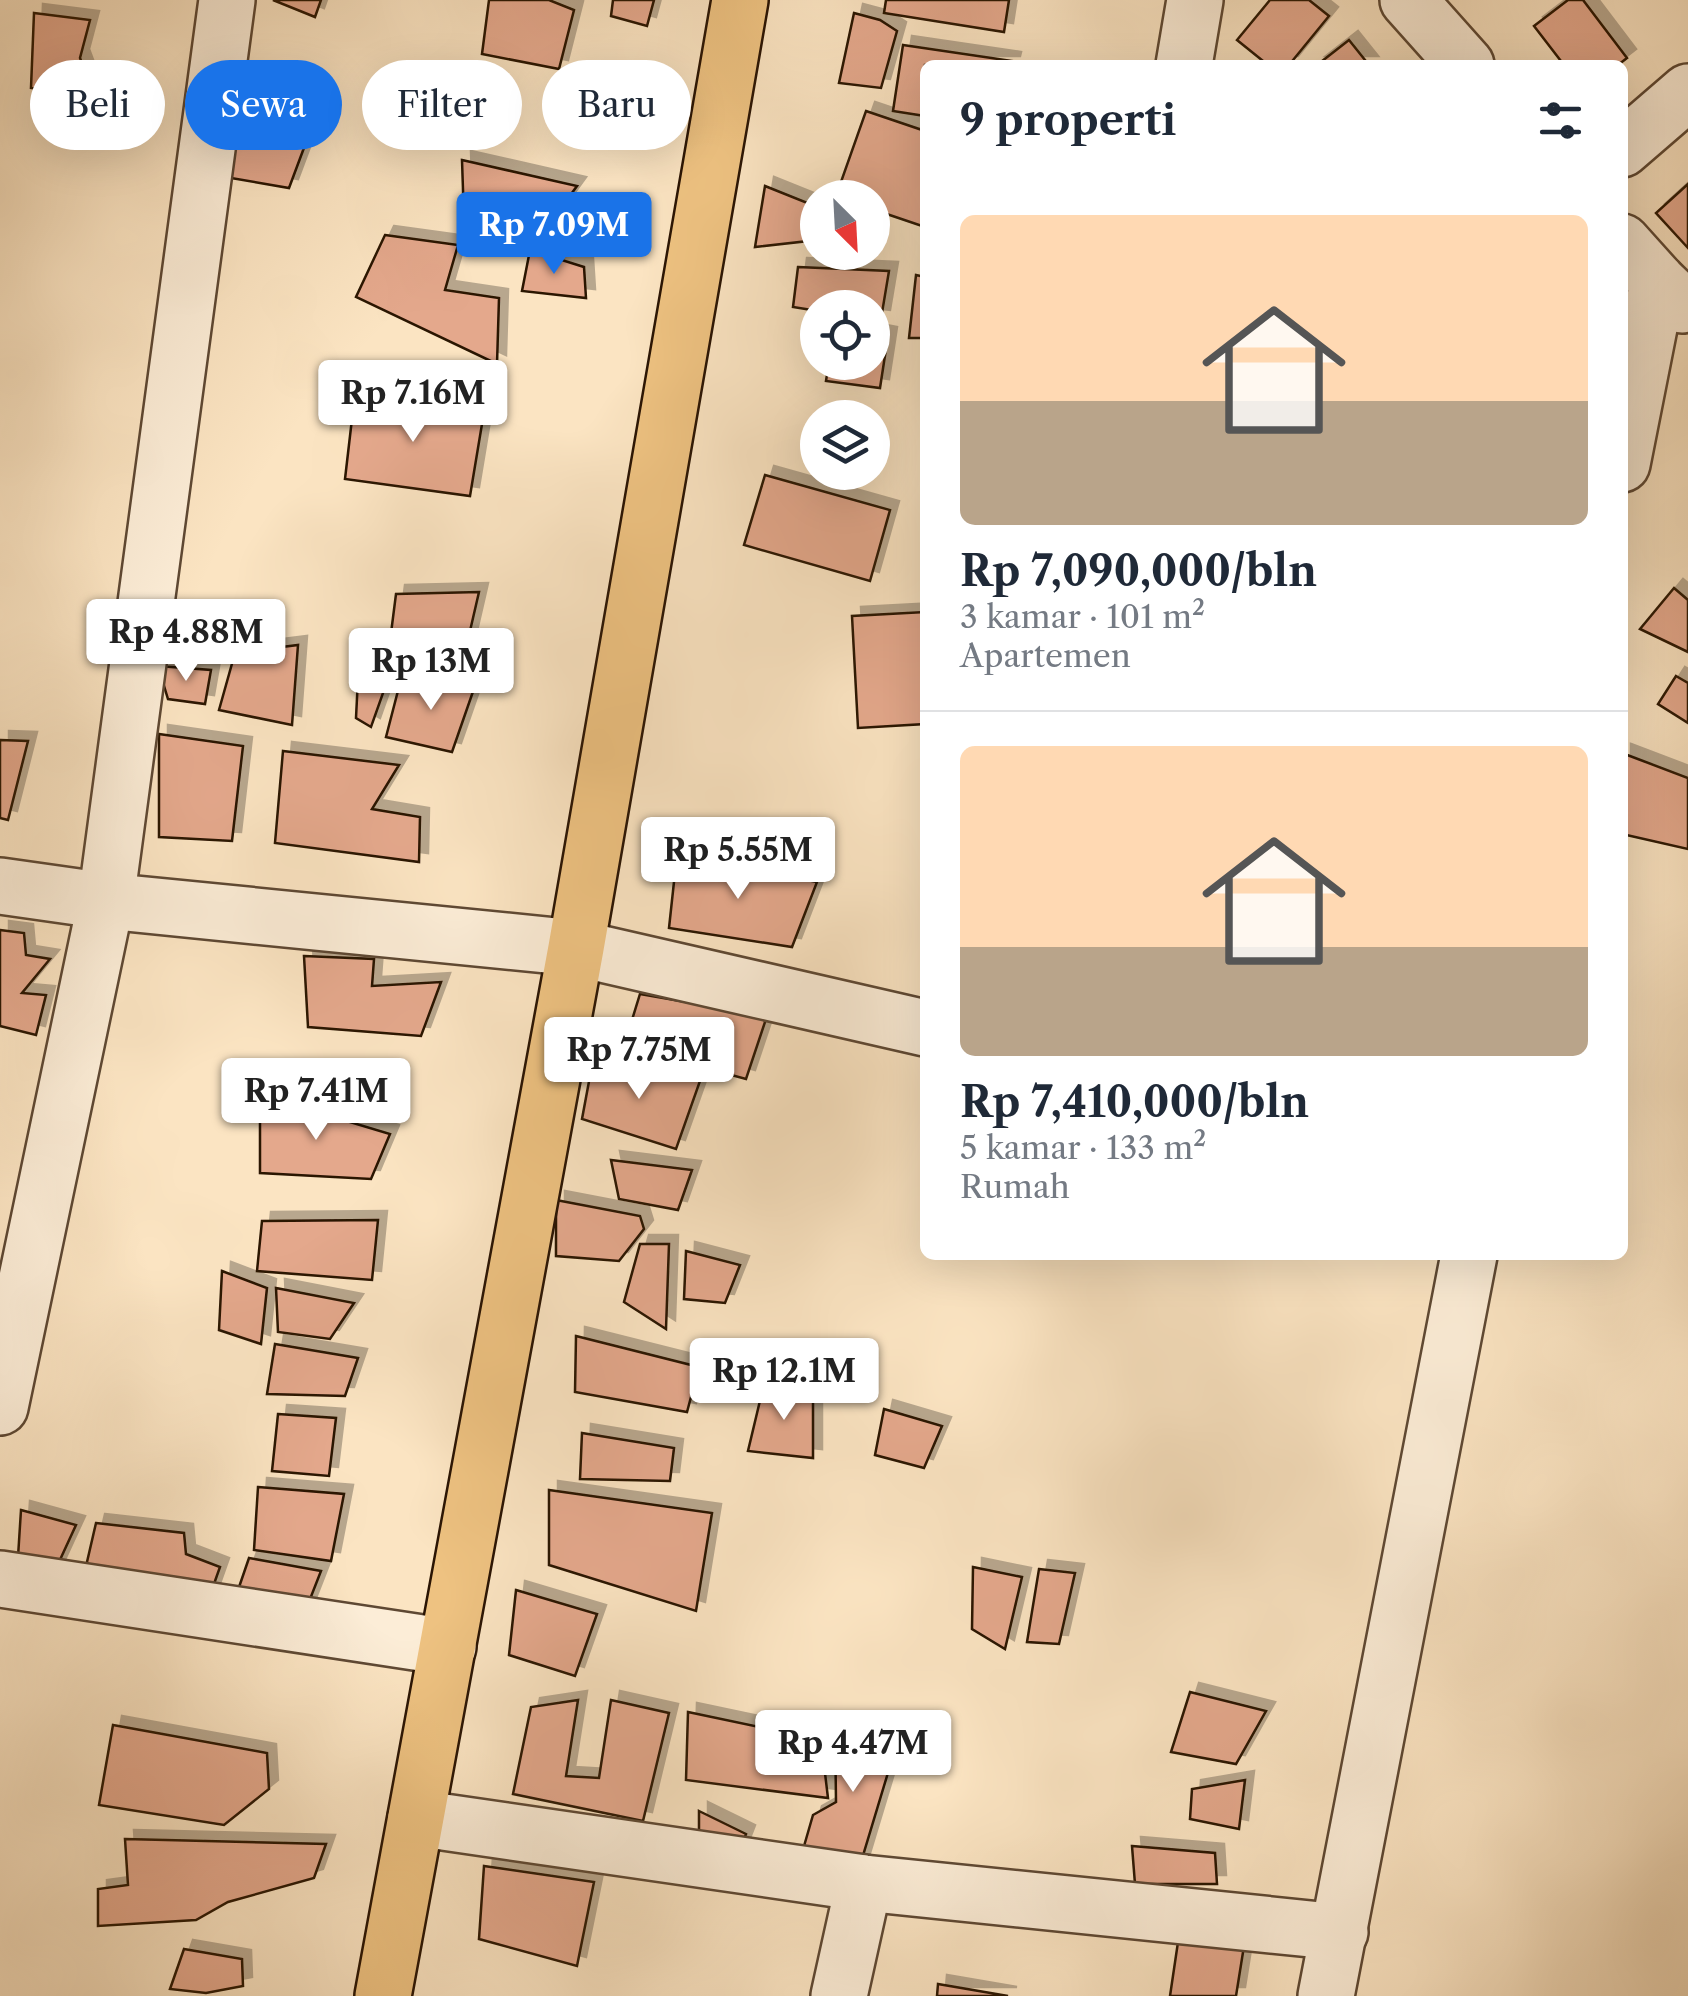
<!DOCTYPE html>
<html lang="id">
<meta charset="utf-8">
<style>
body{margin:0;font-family:"Libre Caslon Text",serif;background:#f6f6f7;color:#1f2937;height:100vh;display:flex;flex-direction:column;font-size:38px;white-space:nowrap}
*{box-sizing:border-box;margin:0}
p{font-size:32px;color:#747a83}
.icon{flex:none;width:55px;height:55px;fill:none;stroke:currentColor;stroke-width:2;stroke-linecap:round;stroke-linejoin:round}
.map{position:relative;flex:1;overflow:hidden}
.details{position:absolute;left:920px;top:60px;width:708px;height:1200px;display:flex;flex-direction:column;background:#fff;border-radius:15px;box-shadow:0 10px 40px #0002}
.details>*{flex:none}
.guide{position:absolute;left:30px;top:60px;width:740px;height:90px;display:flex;gap:20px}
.needle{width:65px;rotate:156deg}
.fabs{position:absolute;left:800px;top:180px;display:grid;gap:20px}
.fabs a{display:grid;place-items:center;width:90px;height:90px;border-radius:50%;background:#fff;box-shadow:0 10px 40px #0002;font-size:50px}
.price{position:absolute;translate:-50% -85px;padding:0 22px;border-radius:10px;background:#fff;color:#222;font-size:32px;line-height:65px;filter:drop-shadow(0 2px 5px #0008)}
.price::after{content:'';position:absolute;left:50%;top:60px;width:30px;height:22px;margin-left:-15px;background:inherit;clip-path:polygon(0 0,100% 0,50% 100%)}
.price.selected{background:#1a73e8;color:#fff}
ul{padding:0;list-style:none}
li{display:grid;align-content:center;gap:20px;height:530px;padding:0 40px}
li+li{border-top:2px solid #e0e1e3}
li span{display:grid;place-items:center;height:310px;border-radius:15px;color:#555}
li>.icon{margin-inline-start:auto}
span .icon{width:180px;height:180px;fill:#fffc;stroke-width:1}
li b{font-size:42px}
h2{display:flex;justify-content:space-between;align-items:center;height:120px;padding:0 40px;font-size:42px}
.tag{padding:0 35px;border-radius:45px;background:#fff;box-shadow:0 10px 40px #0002;font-size:35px;line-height:90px}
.tag.selected{background:#1a73e8;color:#fff}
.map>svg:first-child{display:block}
.building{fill:#e4a88c;stroke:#2a1403;stroke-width:2.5;filter:url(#shadow)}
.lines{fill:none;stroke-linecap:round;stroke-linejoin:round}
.minor-casing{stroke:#5e4833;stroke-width:60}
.major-casing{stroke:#2a1403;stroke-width:60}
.minor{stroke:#fcedd7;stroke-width:55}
.major{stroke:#eec281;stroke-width:55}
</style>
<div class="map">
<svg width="1688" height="1996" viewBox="0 0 1688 1996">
<defs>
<filter id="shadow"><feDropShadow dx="9" dy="-9" stdDeviation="0" flood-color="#0004"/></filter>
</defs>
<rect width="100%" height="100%" fill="#fbe4c2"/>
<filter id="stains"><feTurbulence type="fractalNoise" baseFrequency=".002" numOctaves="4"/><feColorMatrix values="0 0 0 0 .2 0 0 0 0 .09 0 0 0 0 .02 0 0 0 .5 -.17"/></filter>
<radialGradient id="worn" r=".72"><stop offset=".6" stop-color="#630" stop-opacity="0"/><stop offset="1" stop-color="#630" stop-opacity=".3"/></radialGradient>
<g class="building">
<polygon points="273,0 321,0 315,17"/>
<polygon points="489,0 549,0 574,10 559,69 482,54"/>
<polygon points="613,0 654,0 647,26 611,16"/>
<polygon points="886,0 1009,0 1004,32 884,13"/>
<polygon points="1270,0 1309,0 1329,16 1289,65 1268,65 1237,40"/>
<polygon points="1568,0 1583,0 1627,58 1618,65 1564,65 1534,26"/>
<polygon points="34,13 90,20 80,58 90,85 80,94 31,88"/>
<polygon points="854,13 880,20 897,31 881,88 839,83"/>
<polygon points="1349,40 1369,65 1317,65"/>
<polygon points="903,45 1012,61 1011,65 925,65 925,116 893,111"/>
<polygon points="866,111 925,131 925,227 872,209 872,198 836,196"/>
<polygon points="240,113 314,121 289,188 231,178"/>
<polygon points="462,160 577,186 542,234 464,219"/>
<polygon points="1688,184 1688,248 1656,213"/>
<polygon points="765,186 815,206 808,241 755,247"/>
<polygon points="385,235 458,245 445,290 499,298 497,364 356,297"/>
<polygon points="530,250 584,267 586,298 522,291"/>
<polygon points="798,267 889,271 881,319 872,318 872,308 818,308 818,311 793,307"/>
<polygon points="916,275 925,277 925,338 909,338"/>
<polygon points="872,333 888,336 880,388 826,381 829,362 872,362"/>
<polygon points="355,393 484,412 470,496 345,479"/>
<polygon points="765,475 890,510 870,581 744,545"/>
<polygon points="1674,588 1688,600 1688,652 1640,629"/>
<polygon points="479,592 464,657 390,641 396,594"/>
<polygon points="925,612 925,724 858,728 852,616"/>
<polygon points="298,645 292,725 219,710 235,653"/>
<polygon points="158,666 211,670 205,704 168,699"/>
<polygon points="1676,676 1688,683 1688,723 1658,704"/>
<polygon points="358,678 388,679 371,727 356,718"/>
<polygon points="477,680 452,752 386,737 400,683"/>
<polygon points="159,734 243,746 232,841 159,837"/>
<polygon points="0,740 28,741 8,820 0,818"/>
<polygon points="283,751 399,765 372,809 420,817 419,862 275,843"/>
<polygon points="1622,753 1688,778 1688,849 1622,834"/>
<polygon points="677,854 817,882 792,947 669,928"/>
<polygon points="0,930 24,933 26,955 50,959 22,993 46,995 36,1035 0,1026"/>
<polygon points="304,956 374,959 372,986 441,982 421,1036 308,1027"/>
<polygon points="640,994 767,1016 746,1079 624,1046"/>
<polygon points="593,1060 700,1081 676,1149 582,1119"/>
<polygon points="260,1095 390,1134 371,1179 260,1173"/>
<polygon points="611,1160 692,1170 678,1210 619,1199"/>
<polygon points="556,1200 640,1216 644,1229 619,1261 556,1256"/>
<polygon points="378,1220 372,1280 257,1271 262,1221"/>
<polygon points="640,1244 669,1244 666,1329 624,1302"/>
<polygon points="686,1251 740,1265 725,1303 684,1299"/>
<polygon points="222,1271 267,1288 261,1344 219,1330"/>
<polygon points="276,1288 354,1303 330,1339 278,1332"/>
<polygon points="576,1336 699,1367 687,1412 575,1392"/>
<polygon points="275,1344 358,1358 345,1396 267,1394"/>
<polygon points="763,1388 813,1391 813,1458 748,1451"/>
<polygon points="884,1409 942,1426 924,1468 875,1455"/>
<polygon points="278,1414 336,1418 329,1476 272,1471"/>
<polygon points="582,1433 674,1448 670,1481 580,1479"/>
<polygon points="258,1487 344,1494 331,1561 254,1550"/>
<polygon points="549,1490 712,1513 696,1611 549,1565"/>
<polygon points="21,1510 76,1525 53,1575 18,1557"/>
<polygon points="96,1523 184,1533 186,1554 220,1567 209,1598 84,1575"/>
<polygon points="249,1558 321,1571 305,1612 237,1593"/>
<polygon points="973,1567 1022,1577 1005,1649 972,1629"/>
<polygon points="1039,1569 1075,1573 1059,1644 1027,1642"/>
<polygon points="516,1590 597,1614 575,1676 509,1655"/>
<polygon points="1190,1692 1266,1711 1236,1764 1171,1752"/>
<polygon points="578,1700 566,1776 599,1778 611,1700 669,1713 643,1821 513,1794 531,1707"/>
<polygon points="688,1712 821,1740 828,1798 686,1780"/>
<polygon points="835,1723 903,1723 858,1872 800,1860 813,1815 836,1802"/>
<polygon points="113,1725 267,1753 269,1789 224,1825 99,1805"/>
<polygon points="1245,1780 1239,1829 1190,1819 1192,1789"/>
<polygon points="699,1811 746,1834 741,1847 699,1845"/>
<polygon points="125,1839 326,1844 314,1878 228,1902 196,1920 98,1926 98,1889 128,1885"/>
<polygon points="1132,1846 1215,1853 1217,1884 1135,1884"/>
<polygon points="484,1866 594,1882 577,1966 479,1939"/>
<polygon points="1178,1942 1244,1946 1236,1996 1170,1996"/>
<polygon points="184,1949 242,1959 243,1986 206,1993 170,1989"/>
<polygon points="938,1984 1008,1996 937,1996"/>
</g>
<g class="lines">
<defs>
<g id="minor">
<polyline points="1408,0 1466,65"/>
<polyline points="1184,65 1195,0"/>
<polyline points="1622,149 1688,92"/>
<polyline points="1622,242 1658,282 1682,305"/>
<polyline points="1622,464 1658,282"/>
<polyline points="0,886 106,901 576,948 925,1028"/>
<polyline points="0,1407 106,901 227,0"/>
<polyline points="0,1579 448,1647"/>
<polyline points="416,1818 864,1883 1340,1932"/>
<polyline points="839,1996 864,1883"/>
<polyline points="1326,1996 1469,1255"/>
</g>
<polyline id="major" points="383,1996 576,948 740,0"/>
</defs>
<use href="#minor" class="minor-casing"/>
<use href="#major" class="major-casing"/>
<use href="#minor" class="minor"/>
<use href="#major" class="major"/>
</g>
<rect width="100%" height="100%" filter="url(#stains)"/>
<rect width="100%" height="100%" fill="url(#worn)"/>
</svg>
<div class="fabs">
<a><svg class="needle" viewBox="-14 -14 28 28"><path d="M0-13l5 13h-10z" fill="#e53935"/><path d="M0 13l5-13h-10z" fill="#747a83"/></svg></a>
<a><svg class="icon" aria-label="locate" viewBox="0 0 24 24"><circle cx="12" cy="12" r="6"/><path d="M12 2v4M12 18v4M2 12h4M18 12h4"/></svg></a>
<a><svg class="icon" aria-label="layers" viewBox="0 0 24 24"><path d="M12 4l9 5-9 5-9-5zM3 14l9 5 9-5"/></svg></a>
</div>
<b class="price selected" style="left:554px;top:277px">Rp 7.09M</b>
<b class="price" style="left:413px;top:445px">Rp 7.16M</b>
<b class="price" style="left:186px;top:684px">Rp 4.88M</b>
<b class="price" style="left:431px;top:713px">Rp 13M</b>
<b class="price" style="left:738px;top:902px">Rp 5.55M</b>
<b class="price" style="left:639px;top:1102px">Rp 7.75M</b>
<b class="price" style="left:316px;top:1143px">Rp 7.41M</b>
<b class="price" style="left:784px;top:1423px">Rp 12.1M</b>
<b class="price" style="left:853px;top:1795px">Rp 4.47M</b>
<div class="guide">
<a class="tag">Beli</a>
<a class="tag selected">Sewa</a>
<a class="tag">Filter</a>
<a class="tag">Baru</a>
</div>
<section class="details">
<h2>9 properti<svg class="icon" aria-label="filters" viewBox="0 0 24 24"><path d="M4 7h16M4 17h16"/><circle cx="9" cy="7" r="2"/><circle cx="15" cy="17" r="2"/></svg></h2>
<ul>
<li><span style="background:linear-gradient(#ffd9b3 60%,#b9a48a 0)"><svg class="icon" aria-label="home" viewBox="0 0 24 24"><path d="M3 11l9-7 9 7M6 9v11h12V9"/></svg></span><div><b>Rp 7,090,000/bln</b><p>3 kamar · 101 m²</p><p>Apartemen</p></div></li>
<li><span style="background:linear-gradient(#ffd9b3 65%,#b9a48a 0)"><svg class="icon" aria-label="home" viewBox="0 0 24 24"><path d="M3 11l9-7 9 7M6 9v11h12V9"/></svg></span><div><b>Rp 7,410,000/bln</b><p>5 kamar · 133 m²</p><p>Rumah</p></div></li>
</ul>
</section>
</div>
